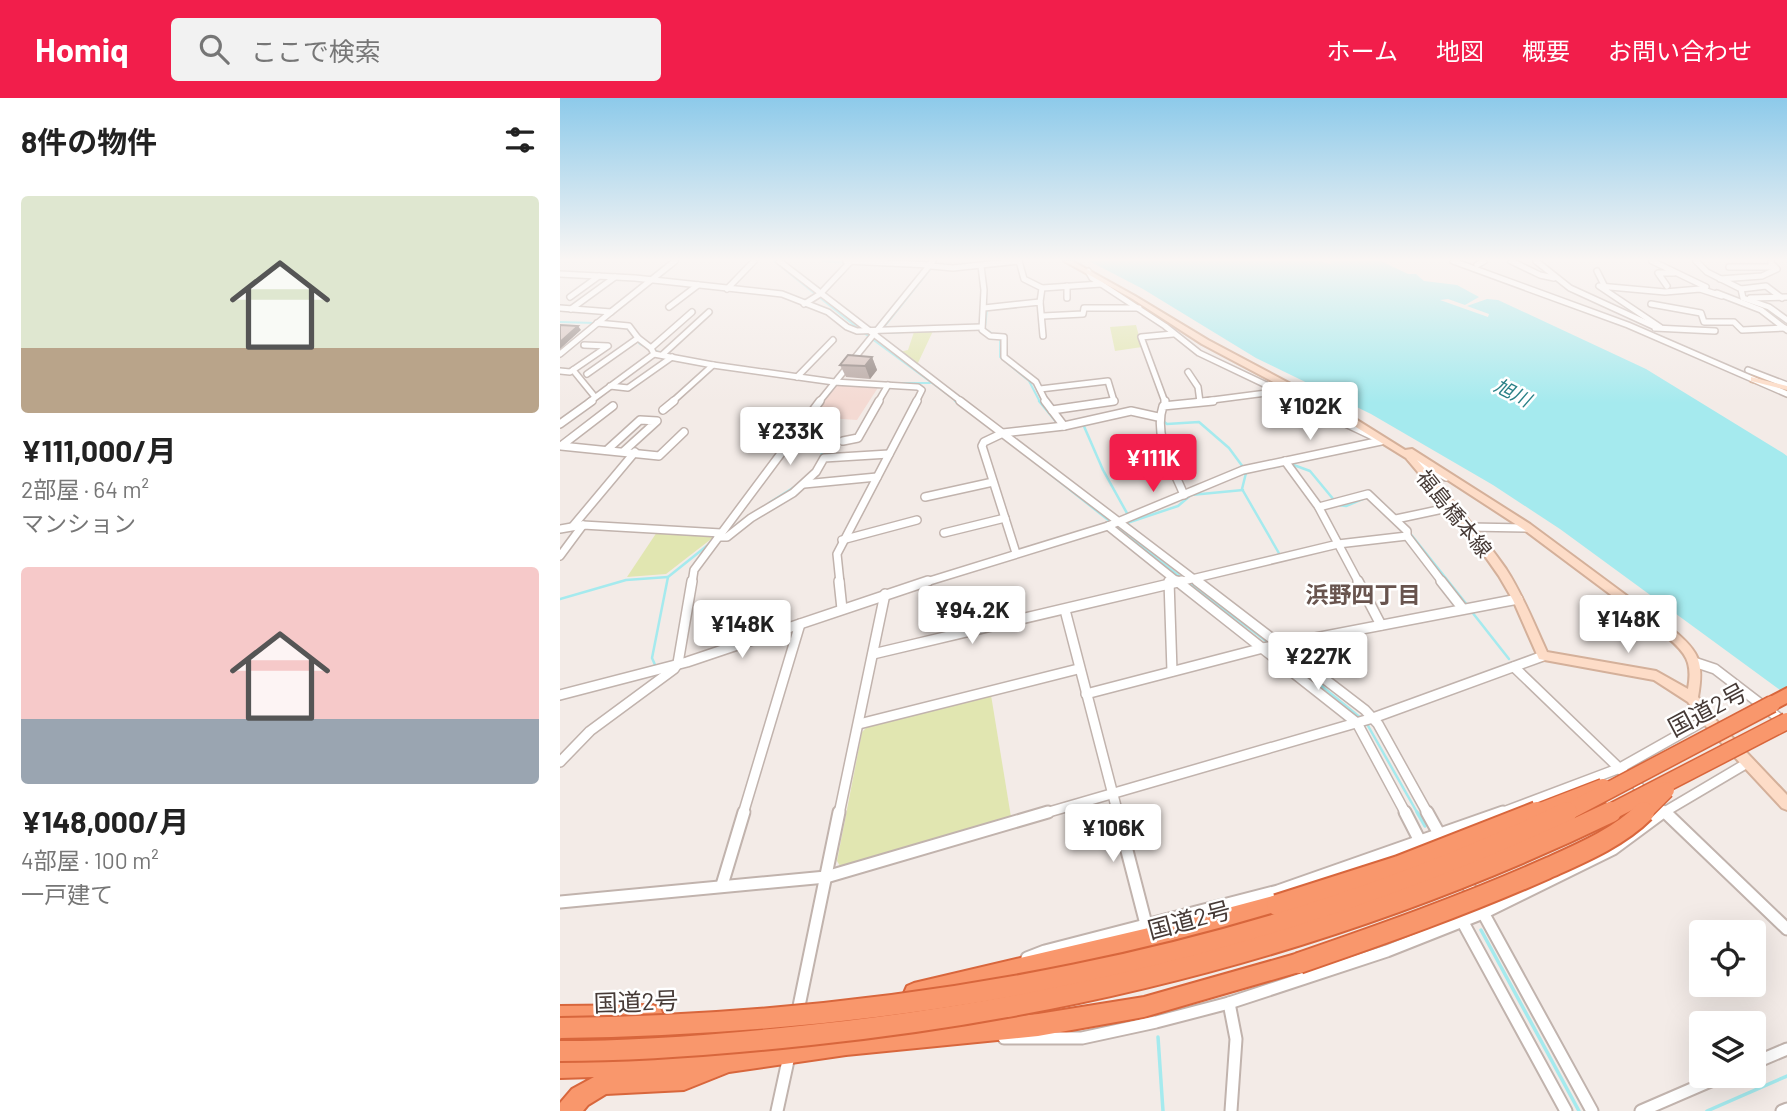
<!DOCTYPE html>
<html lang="ja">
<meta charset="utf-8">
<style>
body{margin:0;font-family:Barlow,"Noto Sans JP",sans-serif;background:#f2f2f2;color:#222;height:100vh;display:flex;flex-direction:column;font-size:26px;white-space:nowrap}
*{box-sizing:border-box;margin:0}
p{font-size:23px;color:#767676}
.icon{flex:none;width:38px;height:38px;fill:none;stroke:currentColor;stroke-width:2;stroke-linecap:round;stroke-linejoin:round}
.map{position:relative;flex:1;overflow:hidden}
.side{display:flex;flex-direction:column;background:#fff;width:560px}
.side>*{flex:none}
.tools{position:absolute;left:1129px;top:822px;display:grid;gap:14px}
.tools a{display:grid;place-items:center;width:77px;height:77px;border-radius:7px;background:#fff;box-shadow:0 7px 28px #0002;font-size:35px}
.price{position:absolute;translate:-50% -60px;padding:0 16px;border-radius:7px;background:#fff;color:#222;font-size:23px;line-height:46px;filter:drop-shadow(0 2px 4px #0008)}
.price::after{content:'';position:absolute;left:50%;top:42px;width:21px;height:16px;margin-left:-10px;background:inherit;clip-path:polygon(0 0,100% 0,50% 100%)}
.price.active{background:#f21e4b;color:#fff}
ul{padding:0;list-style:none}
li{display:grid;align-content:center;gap:14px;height:371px;padding:0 21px}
li span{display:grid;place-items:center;height:217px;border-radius:7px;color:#555}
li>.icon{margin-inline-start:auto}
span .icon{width:126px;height:126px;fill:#fffc;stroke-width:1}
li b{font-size:30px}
h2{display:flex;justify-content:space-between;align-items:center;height:84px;padding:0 21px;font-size:30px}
header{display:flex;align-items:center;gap:42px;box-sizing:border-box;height:98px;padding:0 35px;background:#f21e4b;color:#fff}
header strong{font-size:33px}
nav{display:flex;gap:38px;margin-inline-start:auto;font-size:24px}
.search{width:490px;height:63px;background:#f2f2f2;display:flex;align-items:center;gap:18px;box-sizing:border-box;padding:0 24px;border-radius:7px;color:#767676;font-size:26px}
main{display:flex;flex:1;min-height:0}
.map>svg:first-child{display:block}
.commercial{fill:#f4dad3}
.green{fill:#e1e6b1}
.water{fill:#a5eaee}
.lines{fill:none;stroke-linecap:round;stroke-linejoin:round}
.stream-far2{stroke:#a5eaee;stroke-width:2}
.stream-far1{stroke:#a5eaee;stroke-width:2.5}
.stream{stroke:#a5eaee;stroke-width:3.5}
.street-far3-casing{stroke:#c1b3ad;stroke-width:8}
.street-far2-casing{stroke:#c1b3ad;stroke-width:10}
.street-far1-casing{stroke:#c1b3ad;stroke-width:12}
.street-casing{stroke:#c1b3ad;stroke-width:15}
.secondary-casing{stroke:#d4b09a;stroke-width:4}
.highway-casing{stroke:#d8663c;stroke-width:4}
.street-far3{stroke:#fff;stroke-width:5}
.street-far2{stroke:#fff;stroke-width:7}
.street-far1{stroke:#fff;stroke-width:9}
.street{stroke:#fff;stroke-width:11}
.secondary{fill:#fddcc7;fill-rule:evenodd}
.highway{fill:#f9976c;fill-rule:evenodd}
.highway-bridge-far1-casing{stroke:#d8663c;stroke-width:19;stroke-linecap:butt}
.highway-bridge-casing{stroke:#d8663c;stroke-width:24;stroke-linecap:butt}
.highway-bridge-far1{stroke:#f9976c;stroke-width:16}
.highway-bridge{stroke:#f9976c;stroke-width:20}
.wall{fill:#b9a9a5}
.shaded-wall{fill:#968a86}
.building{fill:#d7c5c0;stroke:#968a86;stroke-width:2}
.labels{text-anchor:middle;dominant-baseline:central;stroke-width:5;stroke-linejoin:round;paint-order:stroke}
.far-water-label{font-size:19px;font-style:italic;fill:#2a8187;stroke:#fff}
.street-label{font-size:21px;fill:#463a36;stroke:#fff}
.neighbourhood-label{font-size:23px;font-weight:bold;fill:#68544e;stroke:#fff}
.near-street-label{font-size:24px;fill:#463a36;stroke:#fff}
</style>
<header>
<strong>Homiq</strong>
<div class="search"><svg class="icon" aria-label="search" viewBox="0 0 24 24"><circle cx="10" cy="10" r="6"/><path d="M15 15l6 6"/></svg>ここで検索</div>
<nav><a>ホーム</a><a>地図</a><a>概要</a><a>お問い合わせ</a></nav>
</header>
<main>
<section class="side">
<h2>8件の物件<svg class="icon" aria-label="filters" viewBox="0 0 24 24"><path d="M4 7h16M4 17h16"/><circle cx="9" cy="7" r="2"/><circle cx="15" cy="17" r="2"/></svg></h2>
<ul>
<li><span style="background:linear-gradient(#dfe7d0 70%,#b9a48a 0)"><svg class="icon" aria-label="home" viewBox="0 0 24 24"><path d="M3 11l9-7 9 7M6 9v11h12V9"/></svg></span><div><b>¥111,000/月</b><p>2部屋 · 64 m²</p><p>マンション</p></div></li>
<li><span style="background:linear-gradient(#f6c9c9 70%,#9aa5b1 0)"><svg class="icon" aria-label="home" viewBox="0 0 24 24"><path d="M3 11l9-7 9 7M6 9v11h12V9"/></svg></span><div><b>¥148,000/月</b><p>4部屋 · 100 m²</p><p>一戸建て</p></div></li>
</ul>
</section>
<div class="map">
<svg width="1227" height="1013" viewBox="0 0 1227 1013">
<rect width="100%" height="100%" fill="#f3ebe7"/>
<polygon class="commercial" points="276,286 319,288 297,322 253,319"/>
<g class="green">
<polygon points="576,227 582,249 555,253 550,229"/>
<polygon points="373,233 357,267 339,254 348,252 354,234"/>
<polygon points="97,434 155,438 106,476 67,479"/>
<polygon points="431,597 451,719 280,768 277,763 302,634 309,627"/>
</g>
<polygon class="water" points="529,163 760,163 771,166 770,163 821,163 848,176 856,176 864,183 897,187 919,199 905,207 888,201 880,202 928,219 929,216 907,208 927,201 938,202 1086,271 1223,355 1227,358 1227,597 1000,431 933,387 811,316 696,260 583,191"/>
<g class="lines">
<g class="stream-far2">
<polyline points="214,163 299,231"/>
<polyline points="263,163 287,165"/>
<polyline points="1165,201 1187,209"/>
<polyline points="0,224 35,225"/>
<polyline points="66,229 80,246 101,255"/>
<polyline points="425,229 427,212"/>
<polyline points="323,230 372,169"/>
<polyline points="424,230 440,241 440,259 469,283 480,304"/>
<polyline points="304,235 398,304"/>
<polyline points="323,235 344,234"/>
<polyline points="338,285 370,285"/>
</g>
<g class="stream-far1">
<polyline points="395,303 400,306"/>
<polyline points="479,303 498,326"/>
<polyline points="603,323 607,326 639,324 669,350 683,369"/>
<polyline points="523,326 543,372 568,417"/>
<polyline points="247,330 246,332 265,338 261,360"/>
<polyline points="731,366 750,373 774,402"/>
<polyline points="710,370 724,367"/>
<polyline points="485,372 623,481"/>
<polyline points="686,375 682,391 720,457"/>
<polyline points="818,401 831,413"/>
<polyline points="209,405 236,388"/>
<polyline points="778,407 786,408 805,400"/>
<polyline points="564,426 618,408 631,397 683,392"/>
<polyline points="849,434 908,508"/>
<polyline points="164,438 183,422"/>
<polyline points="629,485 710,546"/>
<polyline points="0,501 66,482 108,479"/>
<polyline points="912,514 949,561"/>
<polyline points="715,550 802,621"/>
<polyline points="96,569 92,560 108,479 153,443"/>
<polyline points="807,626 858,716"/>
</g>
<g class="stream">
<polyline points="857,714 865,728"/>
<polyline points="921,832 1019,1013"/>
<polyline points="598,939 603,1013"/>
<polyline points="1147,1013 1227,978"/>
</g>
<defs>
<g id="street-far3">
<polyline points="219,163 402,304"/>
<polyline points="286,163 371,167"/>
<polyline points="459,163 464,181 482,190 480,204"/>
<polyline points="893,163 1068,227 1227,296"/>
<polyline points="951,163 980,177 994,180"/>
<polyline points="976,163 1010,190 1093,228"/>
<polyline points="1092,163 1146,189"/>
<polyline points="1136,163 1147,174 1181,191 1183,200 1209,209 1227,222"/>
<polyline points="917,167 924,163"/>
<polyline points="371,168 393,170 459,163"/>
<polyline points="421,168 424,192 422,232 430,238 444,239 444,259 476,284 486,304"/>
<polyline points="1169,169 1211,169 1211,163"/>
<polyline points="528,173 532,180 605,228 639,255 742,304"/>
<polyline points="1037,173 1045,189"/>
<polyline points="0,176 75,180 222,196 268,214 287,229 297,233 421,229"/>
<polyline points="1160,181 1202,178 1217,171 1213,167"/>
<polyline points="507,188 507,200"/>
<polyline points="1107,188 1098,175 1114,175"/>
<polyline points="482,190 541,186"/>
<polyline points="167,191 194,163"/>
<polyline points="1181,191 1206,188 1222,200"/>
<polyline points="1157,195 1201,212 1227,232"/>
<polyline points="10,199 39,178"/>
<polyline points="1190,200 1227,199"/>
<polyline points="244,206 260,196 291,163"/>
<polyline points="1091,206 1141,215 1144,224 1174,224 1182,232 1225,230"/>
<polyline points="109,209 138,187"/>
<polyline points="0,210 51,214 115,163"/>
<polyline points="424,210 480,204 483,238"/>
<polyline points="11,211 55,179"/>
<polyline points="483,218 523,216 524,210 579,210"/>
<polyline points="37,225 69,228 78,240 91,250"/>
<polyline points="1100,229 1039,188 1105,194 1140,191 1162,198"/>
<polyline points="1095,230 1155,233"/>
<polyline points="0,256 51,214"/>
<polyline points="94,256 153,267 112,304"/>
<polyline points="102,257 149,214"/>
<polyline points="153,267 274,284 358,289 362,292 356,304"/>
<polyline points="13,272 35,299"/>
<polyline points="1188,272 1227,287"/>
<polyline points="0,273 10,274 48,248 24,247"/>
<polyline points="628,274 638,289 640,304"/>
<polyline points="27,276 78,240"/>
<polyline points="237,279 273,242"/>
<polyline points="50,288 68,290 112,259"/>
<polyline points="480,291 548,283 554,303 545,304"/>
<polyline points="29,304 94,256 91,250 132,214"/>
<polyline points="259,304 373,163"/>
<polyline points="318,304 328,287"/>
<polyline points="605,304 581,239 613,236"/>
<polyline points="637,304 721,293"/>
</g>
<g id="street-far2">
<polyline points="400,303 639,485"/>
<polyline points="485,303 504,328"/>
<polyline points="605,303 605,306"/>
<polyline points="739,303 813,338"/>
<polyline points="53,308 1,348 99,358 124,334"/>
<polyline points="103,312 114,303"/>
<polyline points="492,312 554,303"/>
<polyline points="0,326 32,303"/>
<polyline points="283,343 298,340 319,303"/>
<polyline points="47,352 80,322 97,323 64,353"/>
<polyline points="851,360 886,379"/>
<polyline points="725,363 758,408 799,485"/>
<polyline points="244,386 317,379"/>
<path d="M624,397C613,370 593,338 603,308L653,303"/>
<polyline points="365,399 433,384"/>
<polyline points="759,409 808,396 847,433 847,438"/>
<polyline points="836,421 892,409"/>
<polyline points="13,428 75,354"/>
<polyline points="548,428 619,485"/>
<polyline points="909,429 968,430"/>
<polyline points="0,431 23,427 161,435"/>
<polyline points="384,435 445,420"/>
<polyline points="158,439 167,439 191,420 233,395 256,374 264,360 329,356"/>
<polyline points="282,442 357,422"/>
<polyline points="456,455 422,348 424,344 443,335 504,328 571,313 598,319"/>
<polyline points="0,458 23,427"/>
<polyline points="132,485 134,472 260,303"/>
<polyline points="280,485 277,456 357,303"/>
<polyline points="363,485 548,428 683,372 821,343"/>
<polyline points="615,485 778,446 847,438 883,485"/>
</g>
<g id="street-far1">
<polyline points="279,483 282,511"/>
<polyline points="609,483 612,573"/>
<polyline points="617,483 797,625 846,716"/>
<polyline points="637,483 805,612 818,626 868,716"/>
<polyline points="798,483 821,527"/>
<polyline points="881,483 903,511"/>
<polyline points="505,512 558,716"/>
<polyline points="313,556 622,483"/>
<polyline points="1134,564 1155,571 1224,624"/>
<polyline points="954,569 1086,696"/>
<polyline points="526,596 703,550 958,501"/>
<polyline points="0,597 127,564 368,483"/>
<polyline points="299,626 518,571"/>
<polyline points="0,664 30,633 114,571 118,565 132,483"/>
<polyline points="1102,712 1106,716"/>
<polyline points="183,716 240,526"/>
<polyline points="279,716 325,496"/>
<polyline points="482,716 813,620 983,558"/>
<polyline points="938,716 1060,670 1147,621"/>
<polyline points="1101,716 1189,664"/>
</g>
<g id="street">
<polyline points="557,714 586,826"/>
<polyline points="845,714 863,749"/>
<polyline points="867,714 887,750"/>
<polyline points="1105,714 1227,831"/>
<polyline points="904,780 1032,1013"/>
<polyline points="162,787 184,714"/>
<polyline points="0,804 266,779 488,714"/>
<polyline points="900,819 1006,1013"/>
<polyline points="467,860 485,853 718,793 943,714"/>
<polyline points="669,905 676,941 671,1013"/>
<polyline points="239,908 279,714"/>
<polyline points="444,940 522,940 596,924 669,905 827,853 923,815 1053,751 1103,714"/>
<polyline points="1194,965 1227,951"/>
<polyline points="217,1013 229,958"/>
<polyline points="1081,1013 1162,978"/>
<polyline points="1222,1013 1227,1011"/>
</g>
<g id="secondary">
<path d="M504,163H512L575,198L648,242L789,317L845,352L852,351L970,426L1113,532C1140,554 1144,565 1138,599L1151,617L1227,697V712L1222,710L1143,625L1128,604L1094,582L979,561L953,502L939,478L906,431L846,360L783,321L642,246L571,200ZM857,362L963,431L1106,538C1126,555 1133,564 1128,591L1096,573L987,554C974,526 963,497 946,471C919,432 887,397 857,362Z"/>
<polygon points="1191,279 1227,288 1227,292 1191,283"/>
</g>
<g id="highway">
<polygon points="1227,590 1227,605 1212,613 1206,611 1204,606 1206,601"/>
<polygon points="717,797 724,800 727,807 724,814 627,841 354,905 347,902 344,895 347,888 354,885 627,821"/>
<polygon points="739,855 746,858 749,865 746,872 584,919 478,938 286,957 169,974 124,992 46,996 28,1007 23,1013 0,1013 0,1005 12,991 34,979 0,980 0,958 172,952 286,935 478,916 584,899"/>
<polygon points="93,907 100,910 103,917 100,924 93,927 0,928 0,908"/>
</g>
</defs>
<use href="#street-far3" class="street-far3-casing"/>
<use href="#street-far2" class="street-far2-casing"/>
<use href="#street-far1" class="street-far1-casing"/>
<use href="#street" class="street-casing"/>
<use href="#secondary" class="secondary-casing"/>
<use href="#highway" class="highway-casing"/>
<use href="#street-far3" class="street-far3"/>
<use href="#street-far2" class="street-far2"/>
<use href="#street-far1" class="street-far1"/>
<use href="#street" class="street"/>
<use href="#secondary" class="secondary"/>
<use href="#highway" class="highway"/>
<defs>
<g id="highway-bridge-far1">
<polyline points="973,716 1043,689"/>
<polyline points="1004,716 1212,606"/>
<polyline points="1047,716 1227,623"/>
<polyline points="1082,716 1106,692"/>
</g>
<g id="highway-bridge">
<polyline points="717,807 839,768 977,714"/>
<path d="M739,865C823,836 905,807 986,771C1019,756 1058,740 1084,714"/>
<path d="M0,930C341,926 698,863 1007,714"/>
<path d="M0,953C84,953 167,946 250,937C529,908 798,836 1051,714"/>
</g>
</defs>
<use href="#highway-bridge-far1" class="highway-bridge-far1-casing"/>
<use href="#highway-bridge" class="highway-bridge-casing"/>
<use href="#highway-bridge-far1" class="highway-bridge-far1"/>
<use href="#highway-bridge" class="highway-bridge"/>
</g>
<polygon class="wall" points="312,259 317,272 310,281 286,279 280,267"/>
<g class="shaded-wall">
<polygon points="18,228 21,232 0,251 0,244"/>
<polygon points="312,259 317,272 310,281 305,268"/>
</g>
<g class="building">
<polygon points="0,227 18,228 0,244"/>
<polygon points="288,257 312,259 305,268 280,267"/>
</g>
<linearGradient id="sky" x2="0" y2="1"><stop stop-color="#8dcaea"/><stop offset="0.53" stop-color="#faf6f4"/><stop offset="1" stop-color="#faf6f4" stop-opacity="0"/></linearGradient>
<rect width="1227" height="305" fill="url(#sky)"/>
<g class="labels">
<g class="far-water-label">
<text transform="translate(953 294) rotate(27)">旭川</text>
</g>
<g class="street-label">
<text transform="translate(895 415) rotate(51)">福島橋本線</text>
</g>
<g class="neighbourhood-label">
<text x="803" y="496">浜野四丁目</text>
</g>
<g class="near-street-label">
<text transform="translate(1147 611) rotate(-28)">国道2号</text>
<text transform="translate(629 821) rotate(-15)">国道2号</text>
<text transform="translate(76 903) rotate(-2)">国道2号</text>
</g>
</g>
</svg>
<div class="tools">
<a><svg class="icon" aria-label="locate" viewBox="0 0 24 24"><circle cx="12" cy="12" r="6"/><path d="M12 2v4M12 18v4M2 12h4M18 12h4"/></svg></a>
<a><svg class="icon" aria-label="layers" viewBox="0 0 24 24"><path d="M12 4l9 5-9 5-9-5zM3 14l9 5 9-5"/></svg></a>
</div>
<b class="price" style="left:750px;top:344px">¥102K</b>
<b class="price" style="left:230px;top:369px">¥233K</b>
<b class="price active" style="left:593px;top:396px">¥111K</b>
<b class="price" style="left:412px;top:548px">¥94.2K</b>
<b class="price" style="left:1068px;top:557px">¥148K</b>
<b class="price" style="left:182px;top:562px">¥148K</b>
<b class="price" style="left:758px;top:594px">¥227K</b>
<b class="price" style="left:553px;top:766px">¥106K</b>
</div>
</main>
